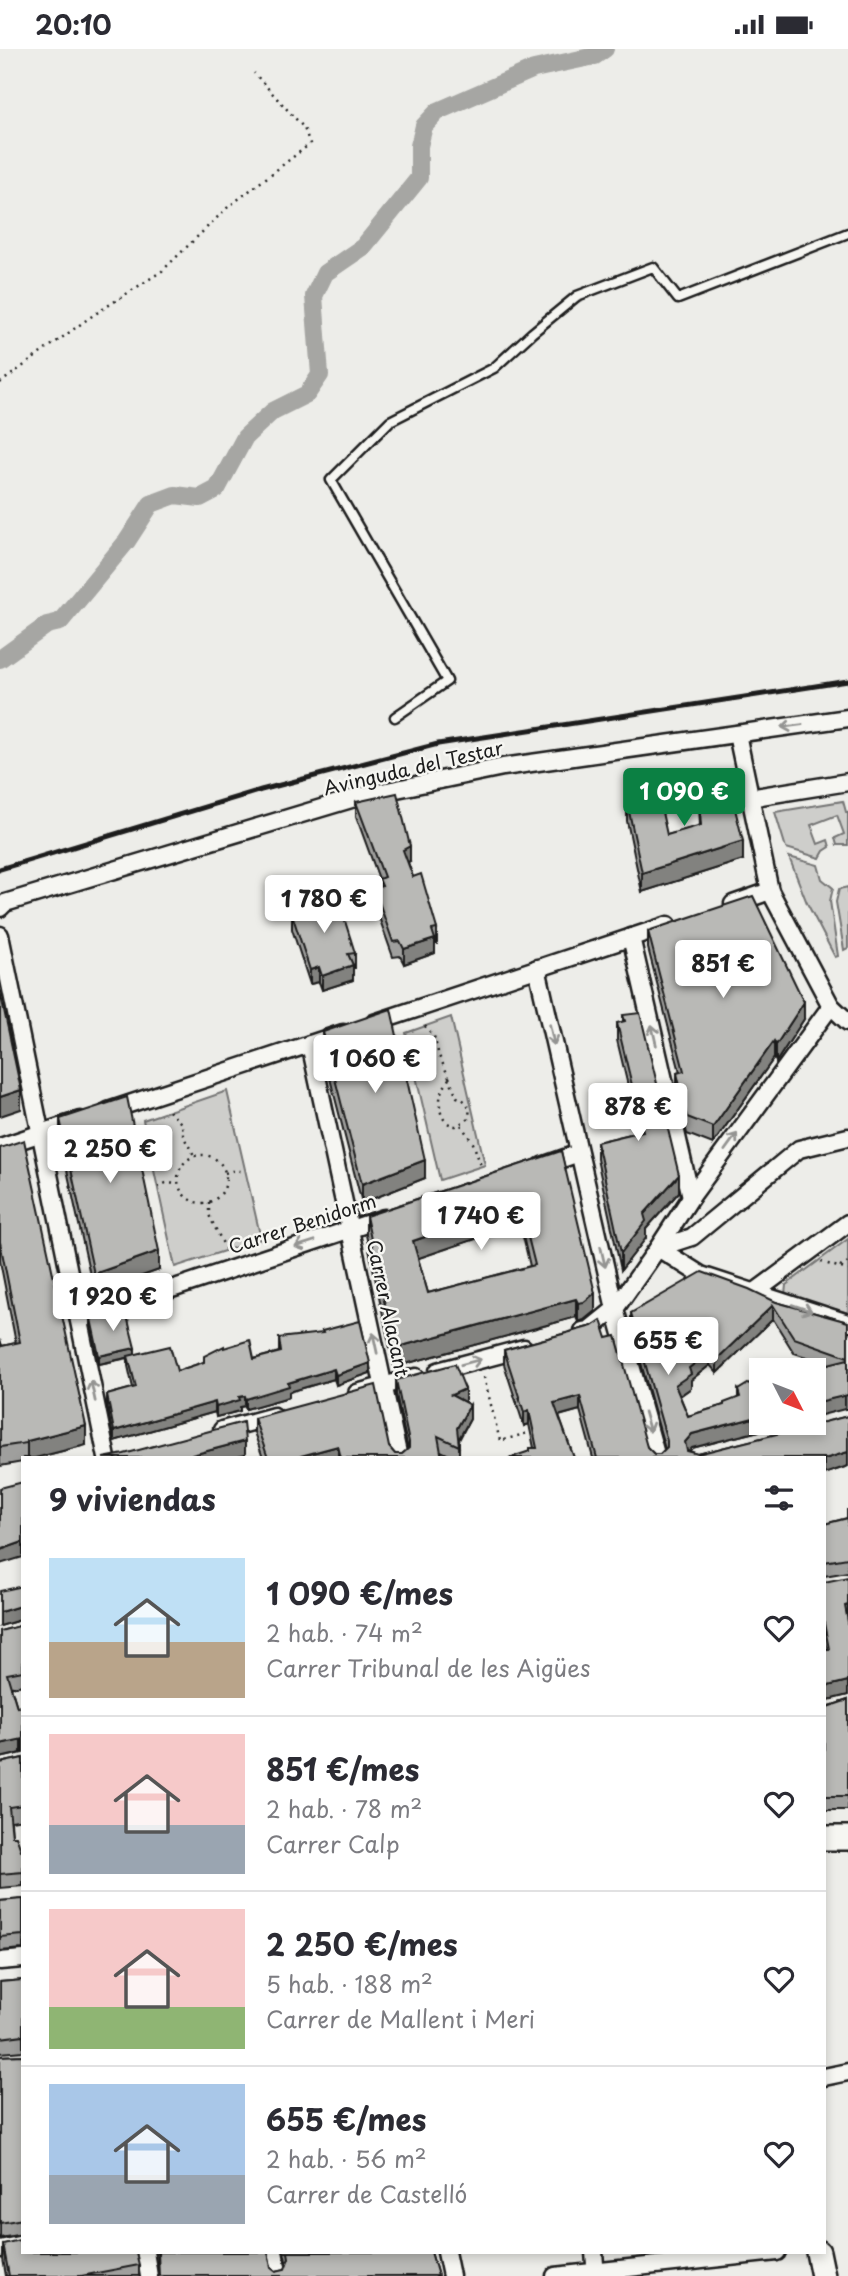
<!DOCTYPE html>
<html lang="es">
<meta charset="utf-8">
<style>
body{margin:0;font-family:"Playpen Sans",sans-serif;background:#f2f2f3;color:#2b2b33;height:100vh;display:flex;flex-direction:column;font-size:26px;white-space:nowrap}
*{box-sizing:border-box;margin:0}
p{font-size:23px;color:#7c7c81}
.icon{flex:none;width:38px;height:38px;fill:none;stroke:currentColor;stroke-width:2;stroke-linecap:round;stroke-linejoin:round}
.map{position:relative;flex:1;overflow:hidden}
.sheet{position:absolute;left:21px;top:1407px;width:805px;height:798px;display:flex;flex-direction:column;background:#fff;border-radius:0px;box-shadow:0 4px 10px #0003}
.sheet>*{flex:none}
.needle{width:46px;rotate:132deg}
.buttons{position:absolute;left:749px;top:1309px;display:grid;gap:14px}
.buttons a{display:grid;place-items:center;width:77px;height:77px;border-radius:0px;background:#fff;box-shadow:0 4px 10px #0003;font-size:35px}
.price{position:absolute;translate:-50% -60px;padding:0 16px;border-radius:7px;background:#fff;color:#222;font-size:23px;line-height:46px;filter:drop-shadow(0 2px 4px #0008)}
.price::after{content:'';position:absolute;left:50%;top:42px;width:21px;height:16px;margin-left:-10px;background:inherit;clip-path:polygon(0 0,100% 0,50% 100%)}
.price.on{background:#0b8043;color:#fff}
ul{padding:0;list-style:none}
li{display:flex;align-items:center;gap:21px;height:175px;padding:0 28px}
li+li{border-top:2px solid #e1e1e2}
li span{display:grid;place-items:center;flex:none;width:196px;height:140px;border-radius:0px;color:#555}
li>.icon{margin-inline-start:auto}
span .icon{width:84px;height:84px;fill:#fffc;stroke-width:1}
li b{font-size:30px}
h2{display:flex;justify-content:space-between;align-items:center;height:84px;padding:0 28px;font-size:30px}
.status{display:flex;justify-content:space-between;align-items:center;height:49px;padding:0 35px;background:#fff;direction:ltr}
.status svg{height:19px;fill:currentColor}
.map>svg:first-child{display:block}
.green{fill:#cececb;stroke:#757574;stroke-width:2}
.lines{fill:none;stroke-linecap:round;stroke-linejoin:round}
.canal{stroke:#a6a6a3;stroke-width:18}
.lane-casing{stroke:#1c1c1c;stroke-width:13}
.street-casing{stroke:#1c1c1c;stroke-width:21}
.secondary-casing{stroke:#1c1c1c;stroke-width:28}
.path{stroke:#1c1c1c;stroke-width:2.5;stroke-dasharray:2 5;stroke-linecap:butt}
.lane{stroke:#f6f6f2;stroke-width:8}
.street{stroke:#f6f6f2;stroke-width:16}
.secondary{stroke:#f6f6f2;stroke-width:23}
.rail{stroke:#1c1c1c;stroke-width:5}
.wall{fill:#9f9f9d;stroke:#1c1c1c;stroke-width:2;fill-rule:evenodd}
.shaded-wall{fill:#82827f;stroke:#1c1c1c;stroke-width:2}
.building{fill:#b9b9b6;stroke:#1c1c1c;stroke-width:2;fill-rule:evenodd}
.oneway{stroke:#949492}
.labels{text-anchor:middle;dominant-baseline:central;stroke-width:5;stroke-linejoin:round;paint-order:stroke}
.street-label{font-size:19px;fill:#1c1c1c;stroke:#f6f6f2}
</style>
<div class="status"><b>20:10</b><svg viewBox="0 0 49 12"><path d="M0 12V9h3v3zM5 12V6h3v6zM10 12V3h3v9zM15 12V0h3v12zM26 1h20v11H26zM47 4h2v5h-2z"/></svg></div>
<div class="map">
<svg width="848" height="2227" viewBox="0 0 848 2227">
<rect width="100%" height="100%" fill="#edede9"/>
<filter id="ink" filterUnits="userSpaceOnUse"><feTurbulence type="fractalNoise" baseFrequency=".0143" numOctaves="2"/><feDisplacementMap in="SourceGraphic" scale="14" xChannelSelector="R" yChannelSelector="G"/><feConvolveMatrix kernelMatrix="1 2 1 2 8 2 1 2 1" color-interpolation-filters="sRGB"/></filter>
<g filter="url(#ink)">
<g class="green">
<polygon points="843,752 846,763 848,763 848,796 837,796 835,789 844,785 837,766 811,776 818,795 828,791 830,798 824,802 820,809 786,799 775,763"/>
<polygon points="789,808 818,816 822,830 833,839 830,852 838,907 835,908 807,854"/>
<polygon points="848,838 848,899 844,901 836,853 839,840"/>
<polygon points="451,968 485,1116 440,1131 406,984"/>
<polygon points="227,1042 261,1190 175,1218 143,1071"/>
<polygon points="848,1190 848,1264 785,1246 786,1236"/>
</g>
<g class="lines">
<polyline class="canal" points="0,610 47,576 60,573 127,492 151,455 175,446 200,449 217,440 245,388 273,362 307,345 320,326 314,247 325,224 363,198 419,129 419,97 424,77 438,62 534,20 595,7 605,0"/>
<defs>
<polyline id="lane" points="395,668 447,632 331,431 390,372 494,319 532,284 577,247 653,218 678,250 848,184"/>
<g id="street">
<polyline points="737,685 770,842 831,957 848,973"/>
<polyline points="749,749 848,733"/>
<polyline points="733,855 770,842"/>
<polyline points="0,859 5,854 358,748 503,718 848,669"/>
<polyline points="0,886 107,1409"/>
<polyline points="631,888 691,1148"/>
<polyline points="537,919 615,1260 657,1409"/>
<polyline points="831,957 691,1148 658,1199 701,1226 848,1274"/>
<polyline points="374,974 668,876"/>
<polyline points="310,995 399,1409"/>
<polyline points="108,1062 343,984"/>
<polyline points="0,1098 80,1071"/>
<polyline points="542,1117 579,1104"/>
<polyline points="755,1243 848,1174"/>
<polyline points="79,1271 384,1169"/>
<polyline points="583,1282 589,1281 615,1260 658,1199 692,1188 799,1100 848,1088"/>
<polyline points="438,1322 524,1299"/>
<polyline points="357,1344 416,1328"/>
<polyline points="222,1381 274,1367"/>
<polyline points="0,1912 23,1910"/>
<polyline points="824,2028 848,2023"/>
<polyline points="0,2200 23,2195"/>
<polyline points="145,2203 149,2227"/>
<polyline points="274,2203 279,2227"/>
<polyline points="446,2203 451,2227"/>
<polyline points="594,2203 596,2227"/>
<polyline points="555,2227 777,2203"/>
</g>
<g id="secondary">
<polyline points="824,1789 848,1789"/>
<polyline points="818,2203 823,2227"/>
</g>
</defs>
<use href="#lane" class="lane-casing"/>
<use href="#street" class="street-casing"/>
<use href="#secondary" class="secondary-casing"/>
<g class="path">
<polyline points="0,334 89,269 162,222 227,159 310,95 304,79 254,24"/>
<polyline points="425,977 434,987 439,1007 449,1028"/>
<path d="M449,1028L457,1048C467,1051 472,1059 468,1070L456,1077C440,1075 438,1058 441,1044C442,1039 448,1035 449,1028Z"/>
<polyline points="169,1062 182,1075 183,1087 194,1106"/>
<polyline points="461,1076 473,1094 481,1117"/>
<circle cx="202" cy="1130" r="24"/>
<polyline points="225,1124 235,1121 245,1123"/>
<polyline points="158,1138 166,1134 178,1135"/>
<polyline points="209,1153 209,1166 226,1201"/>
<polyline points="821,1213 848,1221"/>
<polyline points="840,1218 848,1213"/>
<polyline points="484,1328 500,1392 531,1383"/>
</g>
<use href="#lane" class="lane"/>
<use href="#street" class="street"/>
<use href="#secondary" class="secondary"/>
<polyline class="rail" points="0,820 261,741 438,695 848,632"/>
</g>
<g class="wall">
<polygon points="698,737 743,811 642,843 627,772 627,753 667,786 700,777"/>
<polygon points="356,753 410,812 408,813 413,828 437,880 437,895 435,895 435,904 404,915 400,907 393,908 374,854 374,839 379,838 379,830 356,767"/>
<polygon points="298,855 331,855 355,904 355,919 353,919 353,931 322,941 319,933 310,935 292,880 292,865 298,863"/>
<polygon points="648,882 804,970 776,1013 774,1009 713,1095 687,1085 677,1041 677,1024 680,1023 648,899"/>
<polygon points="623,966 679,1143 646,1180 646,1189 621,1221 597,1110 597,1093 639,1083 617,991 617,974 623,973"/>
<polygon points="323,983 425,1129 362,1154 323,1002"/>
<polygon points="60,1070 159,1221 94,1244 60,1089"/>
<polygon points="0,1099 86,1396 35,1409 23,1409 23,1413 0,1417 0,1291 2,1297 16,1294 0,1212"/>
<path d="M561,1102L595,1262L584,1271L578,1273L576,1268L394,1318L366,1186V1167ZM520,1175L530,1217L428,1244L418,1209Z"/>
<polygon points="776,1253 848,1273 848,1360 845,1360 828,1315 794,1304 773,1270 717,1324 710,1316 691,1331 691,1339 680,1347 688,1367 724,1356 738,1349 738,1341 761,1374 791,1374 692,1399 689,1402 698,1405 848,1367 848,1417 824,1425 824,1409 593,1409 580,1361 559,1367 574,1409 530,1402 534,1399 529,1375 524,1377 504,1315 504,1301 592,1277 647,1398 654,1405 660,1405 665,1400 631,1278 631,1264"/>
<polygon points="91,1270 135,1305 177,1322 204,1313 224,1299 254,1310 279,1303 279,1289 370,1324 336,1336 334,1330 289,1343 289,1348 246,1360 245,1357 240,1358 240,1362 216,1368 215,1363 114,1392 107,1356 107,1346 133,1339 128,1317 128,1309 99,1315 91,1278"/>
<polygon points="396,1331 465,1353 470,1370 459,1391 459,1409 455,1409 441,1402 442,1409 263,1409 254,1383 254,1369 389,1398 395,1405 402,1405 408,1400 396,1345"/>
<polygon points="847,1460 848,1523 824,1527 824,1475 847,1469"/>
<polygon points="824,1533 847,1570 848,1646 824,1652 824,1600 826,1600 824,1588"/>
<polygon points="23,1537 23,1572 20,1571 0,1577"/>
<polygon points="23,1576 23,1636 11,1638 17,1658 23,1657 23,1704 0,1709 0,1582"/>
<polygon points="848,1651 848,1761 824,1761 824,1659"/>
<polygon points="23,1709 23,1770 11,1772 12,1787 21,1801 23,1800 23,1837 0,1839 0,1714"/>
<polygon points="23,1850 23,1900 0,1902 0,1852"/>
<polygon points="23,1931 23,2002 0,2004 0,1933"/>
<polygon points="23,2006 23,2185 0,2189 0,2007"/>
<polygon points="3,2195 139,2216 139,2227 6,2227 3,2210"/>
<polygon points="157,2203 268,2203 271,2218 276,2222 285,2220 287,2216 284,2203 431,2203 438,2227 158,2227"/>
</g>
<g class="shaded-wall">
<polygon points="743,792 743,811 642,843 642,824"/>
<polygon points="410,797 410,812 403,815 403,801"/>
<polygon points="435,890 435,904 404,915 404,900"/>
<polygon points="353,916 353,931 322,941 322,927"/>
<polygon points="319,918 319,933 310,935 310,921"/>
<polygon points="804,953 804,970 776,1013 776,996"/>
<polygon points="774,992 774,1009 713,1095 713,1078"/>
<polygon points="21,1041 21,1060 0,1067 0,1048"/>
<polygon points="425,1111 425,1129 362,1154 362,1135"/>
<polygon points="679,1126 679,1143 646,1180 646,1189 621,1221 621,1204 644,1165"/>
<polygon points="520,1156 520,1175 413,1211 413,1192"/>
<polygon points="159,1202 159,1221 94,1244 94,1225"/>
<polygon points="595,1244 595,1262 584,1271 578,1273 578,1254"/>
<polygon points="576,1250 576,1268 394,1318 394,1299"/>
<polygon points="773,1256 773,1270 717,1324 717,1310"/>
<polygon points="135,1299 135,1307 99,1315 99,1307"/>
<polygon points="710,1302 710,1316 691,1331 691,1339 675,1350 675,1336 689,1319"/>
<polygon points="370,1314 370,1324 336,1336 336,1326"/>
<polygon points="334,1320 334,1330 289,1343 289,1348 246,1360 246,1350 288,1334"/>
<polygon points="465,1340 465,1354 451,1346"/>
<polygon points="845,1346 845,1360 814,1368 814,1354"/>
<polygon points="245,1347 245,1357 240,1358 240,1362 216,1368 216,1358 239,1348"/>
<polygon points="580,1347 580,1361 554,1368 554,1354"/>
<polygon points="215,1353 215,1363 114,1392 114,1382"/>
<polygon points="470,1356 470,1370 457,1393 457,1379"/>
<polygon points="529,1361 529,1375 524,1377 524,1363"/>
<polygon points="761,1367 761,1374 791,1374 692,1399 685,1407 685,1393 692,1385"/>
<polygon points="86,1377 86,1396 35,1409 27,1409 27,1392"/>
<polygon points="245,1392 245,1406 234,1409 188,1409 188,1407"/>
<polygon points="338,1397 338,1409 301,1409 301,1407"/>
<polygon points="848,1403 848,1417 824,1425 824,1410"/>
<polygon points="23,1493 23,1508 0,1515 0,1501"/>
<polygon points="848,1556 848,1570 845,1571 845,1557"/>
<polygon points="20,1557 20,1571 0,1577 0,1563"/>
<polygon points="848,1632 848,1646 824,1652 824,1638"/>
<polygon points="21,1690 21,1704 0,1709 0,1695"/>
</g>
<g class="building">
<polygon points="728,732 743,792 642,824 627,753 658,745 667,786 701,776 698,737"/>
<polygon points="397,744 410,797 403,801 413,828 421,825 437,880 432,881 435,890 404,900 400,892 393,893 374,839 382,837 379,830 384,828 356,753"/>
<polygon points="327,844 331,855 339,853 355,904 348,905 353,916 322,927 319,918 310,921 292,865 299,862 298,855"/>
<polygon points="753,847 804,953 776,996 774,992 713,1078 687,1068 677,1024 684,1022 648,882"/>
<polygon points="0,942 21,1041 0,1048"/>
<polygon points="391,960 425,1111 362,1135 323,983"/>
<polygon points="640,964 679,1126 644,1165 646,1172 621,1204 597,1093 643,1082 617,974 625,972 623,966"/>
<polygon points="127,1048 159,1202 94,1225 60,1070"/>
<polygon points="24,1091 86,1377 27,1392 27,1394 0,1398 0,1291 2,1297 20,1293 0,1193 0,1099"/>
<path d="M561,1102L595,1244L584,1253L578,1254L576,1250L394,1299L366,1167ZM520,1156L535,1216L428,1244L413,1192Z"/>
<polygon points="702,1223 749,1240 776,1253 848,1273 848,1308 794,1289 773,1256 717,1310 710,1302 689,1319 691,1325 675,1336 688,1367 724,1356 724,1354 740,1348 738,1341 761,1327 761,1367 692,1385 685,1393 687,1402 698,1405 848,1367 848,1403 824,1410 824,1409 597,1409 580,1347 554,1354 574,1409 509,1409 530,1402 530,1399 537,1399 529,1361 524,1363 504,1301 592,1277 601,1271 607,1289 616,1287 647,1398 654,1405 660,1405 667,1398 667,1392 631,1264"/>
<polygon points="125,1259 135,1299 99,1307 91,1270"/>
<polygon points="360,1272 370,1314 336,1326 334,1320 288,1334 289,1337 246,1350 245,1347 239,1348 240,1351 216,1358 215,1353 114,1382 107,1346 136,1338 128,1307 170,1297 177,1322 204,1313 204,1307 224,1297 224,1299 250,1291 254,1310 281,1303 279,1289 323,1284 322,1282"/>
<polygon points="848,1310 848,1346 814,1354 814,1321 804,1321"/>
<polygon points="455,1315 465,1340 451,1346 470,1356 457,1379 459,1397 438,1387 442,1409 341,1409 338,1397 301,1407 302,1409 268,1409 254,1369 376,1336 389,1398 395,1405 402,1405 409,1399 409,1393 396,1331"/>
<polygon points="243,1373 245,1392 188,1407 188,1409 103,1409 124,1405"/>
<polygon points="23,1433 23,1493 0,1501 0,1439"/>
<polygon points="848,1469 848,1509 824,1513 824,1475"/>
<polygon points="848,1528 848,1556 845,1557 848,1573 848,1632 824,1638 824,1600 829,1600 824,1574 824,1533"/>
<polygon points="23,1537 23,1557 20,1557 0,1563 0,1542"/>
<polygon points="23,1576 23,1622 7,1625 17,1658 23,1657 23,1690 0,1695 0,1582"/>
<polygon points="848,1651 848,1747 824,1747 824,1659"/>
<polygon points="23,1709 23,1756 9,1758 12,1787 16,1787 21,1801 23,1800 23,1823 0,1825 0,1714"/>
<polygon points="23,1850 23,1886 0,1888 0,1852"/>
<polygon points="23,1931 23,1986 0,1989 0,1933"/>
<polygon points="23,2006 23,2170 0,2174 0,2007"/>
<polygon points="23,2190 23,2203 136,2203 139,2216 81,2227 9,2227 3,2195"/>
<polygon points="158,2203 268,2203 271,2218 276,2222 285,2220 289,2209 288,2203 431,2203 438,2227 159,2227"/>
</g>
<defs><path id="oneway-shaft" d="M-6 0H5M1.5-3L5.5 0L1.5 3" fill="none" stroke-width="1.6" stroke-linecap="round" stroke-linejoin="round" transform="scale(1.75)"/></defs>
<g class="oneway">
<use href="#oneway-shaft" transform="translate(792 677) rotate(172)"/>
<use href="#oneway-shaft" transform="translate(552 986) rotate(77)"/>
<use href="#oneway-shaft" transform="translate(654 986) rotate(-103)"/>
<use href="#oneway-shaft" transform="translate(731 1093) rotate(-54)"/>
<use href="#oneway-shaft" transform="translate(305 1195) rotate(162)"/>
<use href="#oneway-shaft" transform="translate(603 1208) rotate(77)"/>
<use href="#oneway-shaft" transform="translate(802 1259) rotate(19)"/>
<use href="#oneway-shaft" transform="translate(375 1294) rotate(-102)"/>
<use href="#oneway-shaft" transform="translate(471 1313) rotate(-15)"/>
<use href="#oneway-shaft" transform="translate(93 1342) rotate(-102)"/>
<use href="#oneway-shaft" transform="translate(647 1373) rotate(74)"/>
</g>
</g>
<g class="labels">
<g class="street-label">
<text transform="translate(413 718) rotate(-13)">Avinguda del Testar</text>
<text transform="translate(302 1174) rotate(-18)">Carrer Benidorm</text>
<text transform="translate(389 1259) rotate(78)">Carrer Alacant</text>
</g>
</g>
</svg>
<div class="buttons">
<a><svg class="needle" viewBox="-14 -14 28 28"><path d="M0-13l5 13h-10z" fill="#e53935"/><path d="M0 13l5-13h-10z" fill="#7c7c81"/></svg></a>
</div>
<b class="price on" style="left:684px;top:779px">1 090 €</b>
<b class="price" style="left:324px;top:886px">1 780 €</b>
<b class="price" style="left:723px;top:951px">851 €</b>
<b class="price" style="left:375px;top:1046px">1 060 €</b>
<b class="price" style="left:638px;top:1094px">878 €</b>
<b class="price" style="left:110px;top:1136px">2 250 €</b>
<b class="price" style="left:481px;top:1203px">1 740 €</b>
<b class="price" style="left:113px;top:1284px">1 920 €</b>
<b class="price" style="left:668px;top:1328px">655 €</b>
<section class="sheet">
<h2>9 viviendas<svg class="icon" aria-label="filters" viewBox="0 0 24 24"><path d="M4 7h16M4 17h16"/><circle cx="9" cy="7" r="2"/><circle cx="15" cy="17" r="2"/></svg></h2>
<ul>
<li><span style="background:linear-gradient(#bfe0f5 60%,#b9a48a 0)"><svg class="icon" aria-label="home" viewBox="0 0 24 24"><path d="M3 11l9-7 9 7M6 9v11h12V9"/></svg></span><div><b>1 090 €/mes</b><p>2 hab. · 74 m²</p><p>Carrer Tribunal de les Aigües</p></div><svg class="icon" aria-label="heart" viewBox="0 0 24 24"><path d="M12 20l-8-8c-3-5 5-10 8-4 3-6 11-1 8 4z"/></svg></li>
<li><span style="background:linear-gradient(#f6c9c9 65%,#9aa5b1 0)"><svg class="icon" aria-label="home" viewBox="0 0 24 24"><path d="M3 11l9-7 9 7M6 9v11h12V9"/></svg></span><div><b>851 €/mes</b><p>2 hab. · 78 m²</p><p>Carrer Calp</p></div><svg class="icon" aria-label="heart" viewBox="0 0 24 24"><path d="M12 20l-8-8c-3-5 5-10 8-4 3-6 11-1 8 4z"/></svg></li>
<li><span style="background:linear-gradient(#f6c9c9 70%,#8fb573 0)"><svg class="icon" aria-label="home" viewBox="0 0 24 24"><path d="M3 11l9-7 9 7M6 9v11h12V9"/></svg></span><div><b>2 250 €/mes</b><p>5 hab. · 188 m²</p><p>Carrer de Mallent i Meri</p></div><svg class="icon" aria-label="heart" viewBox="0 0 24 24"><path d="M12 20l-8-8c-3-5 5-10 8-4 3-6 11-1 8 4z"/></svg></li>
<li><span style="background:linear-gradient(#a9c7e8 65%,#9aa5b1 0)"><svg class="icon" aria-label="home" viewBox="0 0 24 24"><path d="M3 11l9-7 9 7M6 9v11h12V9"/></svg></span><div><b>655 €/mes</b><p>2 hab. · 56 m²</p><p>Carrer de Castelló</p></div><svg class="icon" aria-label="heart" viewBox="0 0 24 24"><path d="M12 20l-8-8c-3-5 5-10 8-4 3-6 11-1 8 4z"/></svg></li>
</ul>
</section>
</div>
